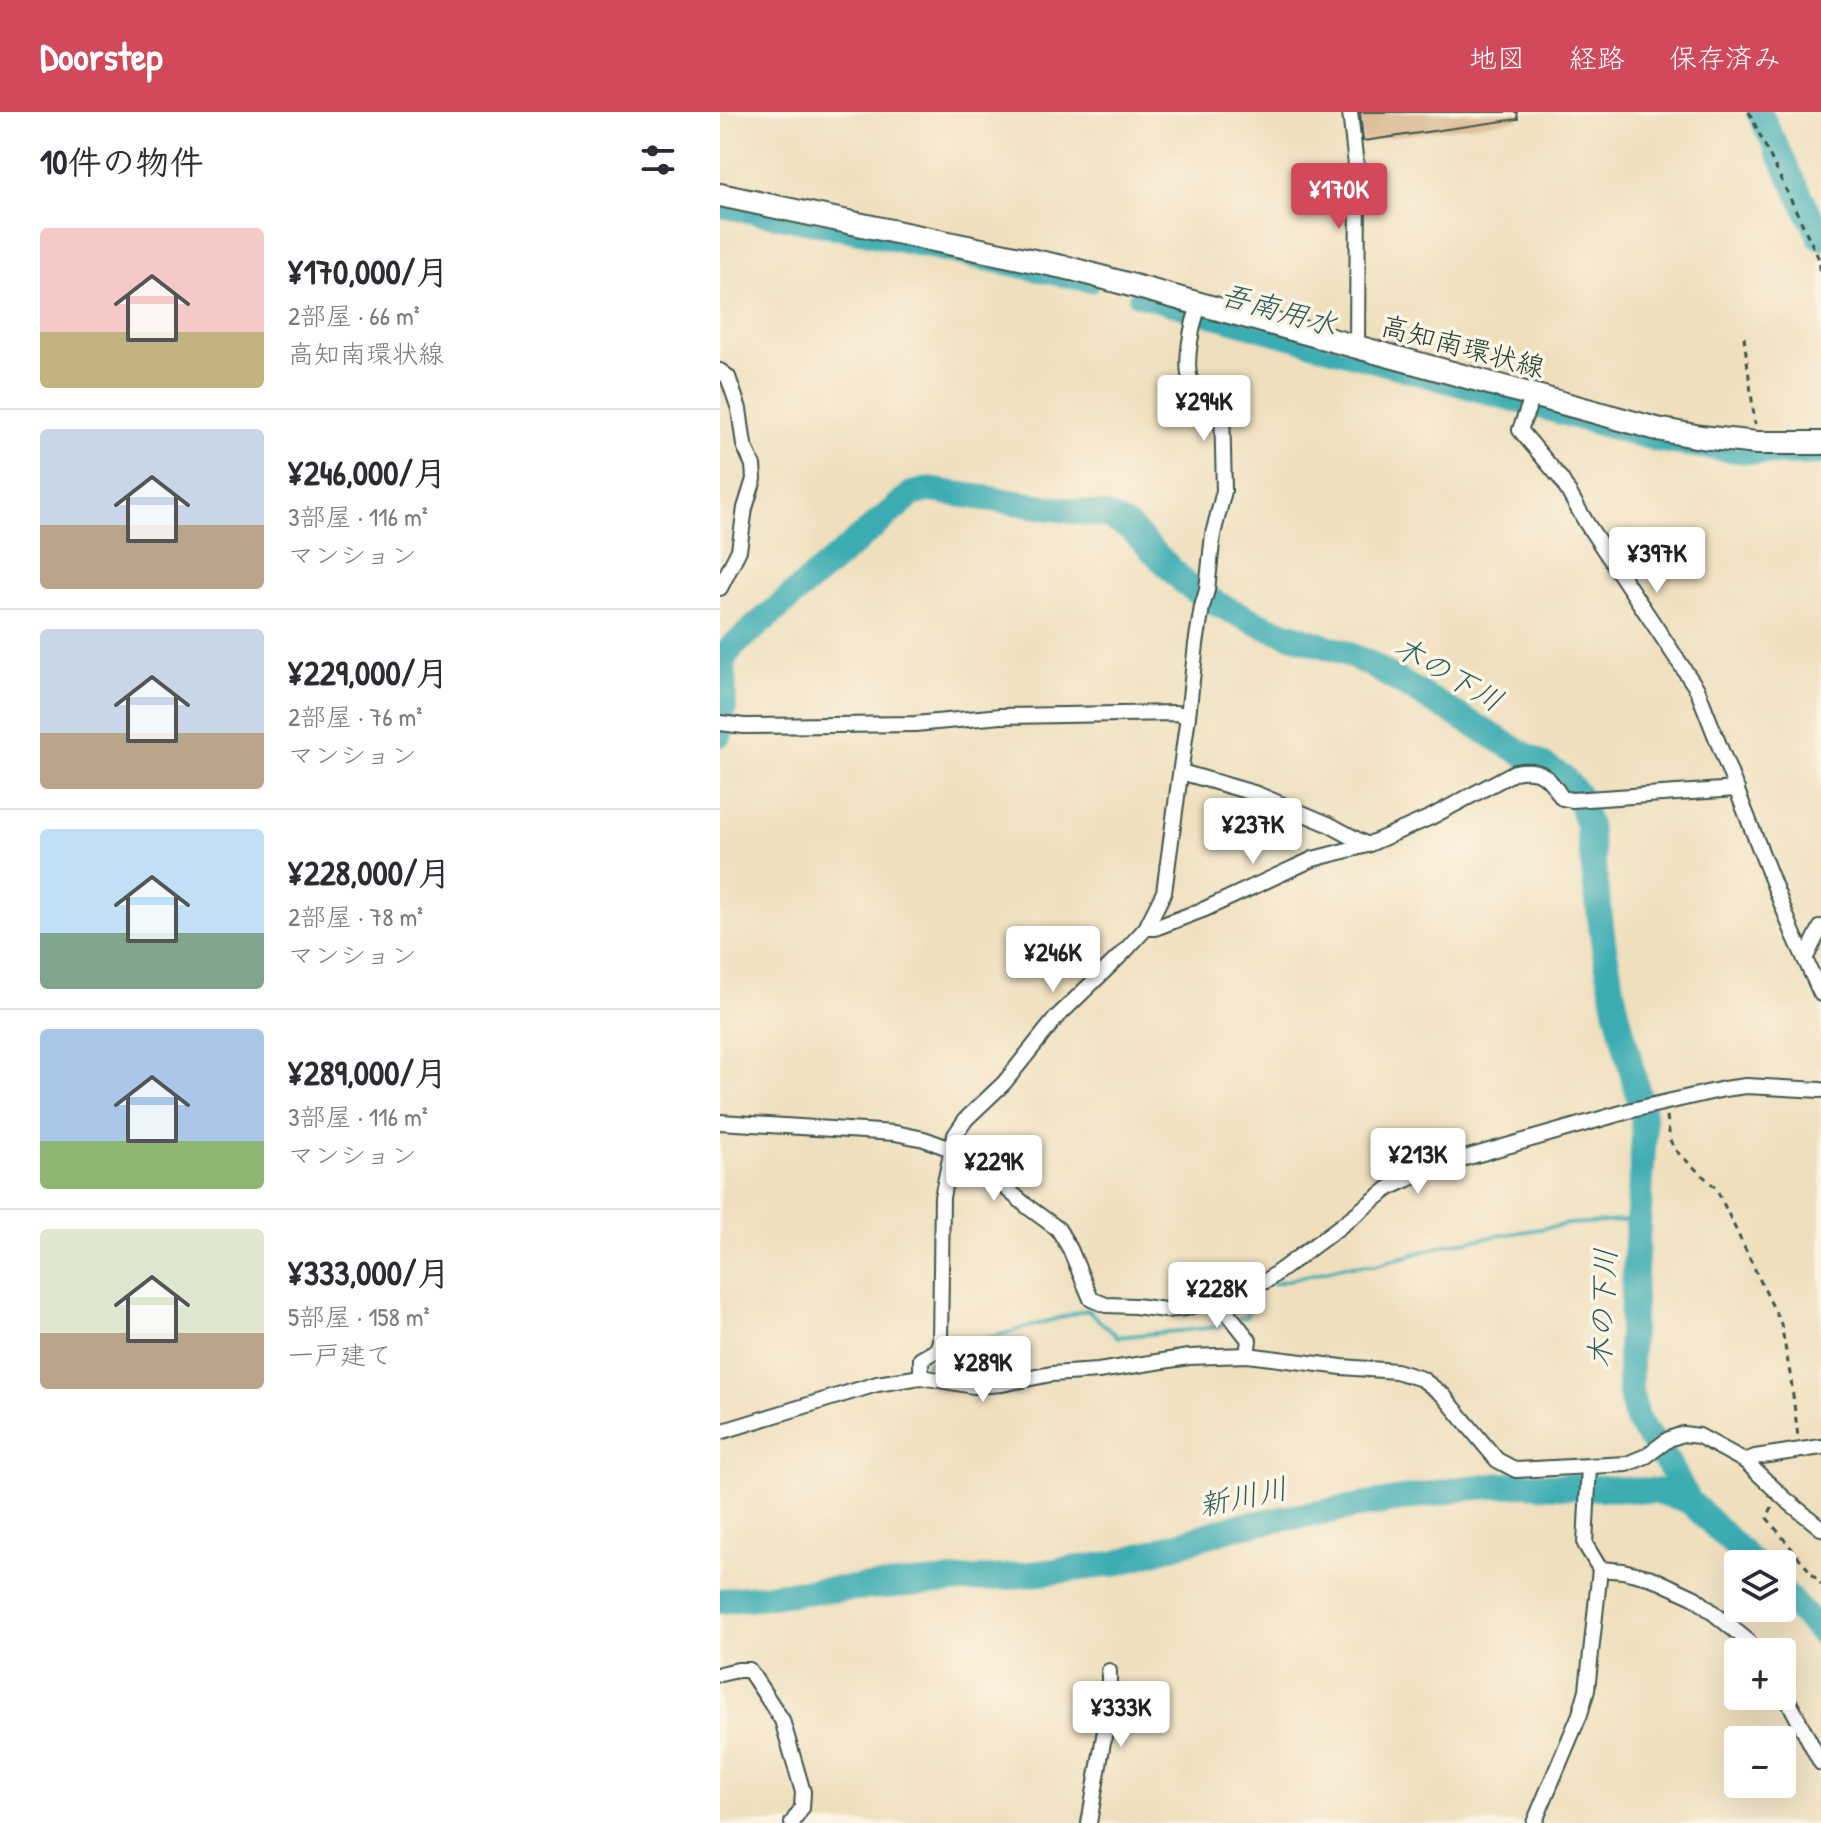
<!DOCTYPE html>
<html lang="ja">
<meta charset="utf-8">
<style>
body{margin:0;font-family:"Patrick Hand","Klee One",sans-serif;background:#f2f2f3;color:#2b2b33;height:100vh;display:flex;flex-direction:column;font-size:30px;white-space:nowrap}
*{box-sizing:border-box;margin:0}
p{font-size:26px;color:#7c7c81}
.icon{flex:none;width:44px;height:44px;fill:none;stroke:currentColor;stroke-width:2;stroke-linecap:round;stroke-linejoin:round}
.map{position:relative;flex:1;overflow:hidden}
.sheet{display:flex;flex-direction:column;background:#fff;width:720px}
.sheet>*{flex:none}
.controls{position:absolute;left:1004px;top:1438px;display:grid;gap:16px}
.controls a{display:grid;place-items:center;width:72px;height:72px;border-radius:8px;background:#fff;box-shadow:0 8px 32px #0002;font-size:40px}
.price{position:absolute;translate:-50% -68px;padding:0 18px;border-radius:8px;background:#fff;color:#222;font-size:26px;line-height:52px;filter:drop-shadow(0 2px 4px #0008)}
.price::after{content:'';position:absolute;left:50%;top:48px;width:24px;height:18px;margin-left:-12px;background:inherit;clip-path:polygon(0 0,100% 0,50% 100%)}
.price.on{background:#d1495b;color:#fff}
ul{padding:0;list-style:none}
li{display:flex;align-items:center;gap:24px;height:200px;padding:0 40px}
li+li{border-top:2px solid #e1e1e2}
li span{display:grid;place-items:center;flex:none;width:224px;height:160px;border-radius:8px;color:#555}
li>.icon{margin-inline-start:auto}
span .icon{width:96px;height:96px;fill:#fffc;stroke-width:1}
li b{font-size:34px}
h2{display:flex;justify-content:space-between;align-items:center;height:96px;padding:0 40px;font-size:34px}
header{display:flex;align-items:center;gap:48px;box-sizing:border-box;height:112px;padding:0 40px;background:#d1495b;color:#fff}
header strong{font-size:38px}
nav{display:flex;gap:44px;margin-inline-start:auto;font-size:28px}
main{display:flex;flex:1;min-height:0}
.map>svg:first-child{display:block}
.lines{fill:none;stroke-linecap:round;stroke-linejoin:round}
.stream{stroke:#3aacb2;stroke-width:4}
.canal{stroke:#3aacb2;stroke-width:16}
.river{stroke:#3aacb2;stroke-width:26}
.building{fill:#d6b288}
.street-casing{stroke:#3e5549;stroke-width:18}
.primary-casing{stroke:#3e5549;stroke-width:26}
.path{stroke:#3e5549;stroke-width:3;stroke-dasharray:6 6;stroke-linecap:butt}
.street{stroke:#fff;stroke-width:14}
.primary{stroke:#fff;stroke-width:22}
.labels{text-anchor:middle;dominant-baseline:central;stroke-width:7;stroke-linejoin:round;paint-order:stroke}
.street-label{font-size:28px;fill:#1f3d34;stroke:#fcf5e5}
.water-label{font-size:30px;font-style:italic;fill:#275e5a;stroke:#fcf5e5}
</style>
<header>
<strong>Doorstep</strong>
<nav><a>地図</a><a>経路</a><a>保存済み</a></nav>
</header>
<main>
<section class="sheet">
<h2>10件の物件<svg class="icon" aria-label="filters" viewBox="0 0 24 24"><path d="M4 7h16M4 17h16"/><circle cx="9" cy="7" r="2"/><circle cx="15" cy="17" r="2"/></svg></h2>
<ul>
<li><span style="background:linear-gradient(#f6c9c9 65%,#c2b280 0)"><svg class="icon" aria-label="home" viewBox="0 0 24 24"><path d="M3 11l9-7 9 7M6 9v11h12V9"/></svg></span><div><b>¥170,000/月</b><p>2部屋 · 66 m²</p><p>高知南環状線</p></div></li>
<li><span style="background:linear-gradient(#c9d6e8 60%,#b9a48a 0)"><svg class="icon" aria-label="home" viewBox="0 0 24 24"><path d="M3 11l9-7 9 7M6 9v11h12V9"/></svg></span><div><b>¥246,000/月</b><p>3部屋 · 116 m²</p><p>マンション</p></div></li>
<li><span style="background:linear-gradient(#c9d6e8 65%,#b9a48a 0)"><svg class="icon" aria-label="home" viewBox="0 0 24 24"><path d="M3 11l9-7 9 7M6 9v11h12V9"/></svg></span><div><b>¥229,000/月</b><p>2部屋 · 76 m²</p><p>マンション</p></div></li>
<li><span style="background:linear-gradient(#bfe0f5 65%,#7fa58c 0)"><svg class="icon" aria-label="home" viewBox="0 0 24 24"><path d="M3 11l9-7 9 7M6 9v11h12V9"/></svg></span><div><b>¥228,000/月</b><p>2部屋 · 78 m²</p><p>マンション</p></div></li>
<li><span style="background:linear-gradient(#a9c7e8 70%,#8fb573 0)"><svg class="icon" aria-label="home" viewBox="0 0 24 24"><path d="M3 11l9-7 9 7M6 9v11h12V9"/></svg></span><div><b>¥289,000/月</b><p>3部屋 · 116 m²</p><p>マンション</p></div></li>
<li><span style="background:linear-gradient(#dfe7d0 65%,#b9a48a 0)"><svg class="icon" aria-label="home" viewBox="0 0 24 24"><path d="M3 11l9-7 9 7M6 9v11h12V9"/></svg></span><div><b>¥333,000/月</b><p>5部屋 · 158 m²</p><p>一戸建て</p></div></li>
</ul>
</section>
<div class="map">
<svg width="1101" height="1711" viewBox="0 0 1101 1711">
<rect width="100%" height="100%" fill="#fcf5e5"/>
<filter id="ink" filterUnits="userSpaceOnUse"><feTurbulence type="fractalNoise" baseFrequency=".0125" numOctaves="2"/><feDisplacementMap in="SourceGraphic" scale="16" xChannelSelector="R" yChannelSelector="G"/><feConvolveMatrix kernelMatrix="1 2 1 2 8 2 1 2 1" color-interpolation-filters="sRGB"/></filter>
<filter id="wash" filterUnits="userSpaceOnUse"><feTurbulence type="fractalNoise" baseFrequency=".006" numOctaves="4" result="noise"/><feDisplacementMap in="SourceGraphic" scale="32" xChannelSelector="R" yChannelSelector="G"/><feGaussianBlur stdDeviation="1.8" result="paint"/><feColorMatrix in="noise" values="0 0 0 0 0 0 0 0 0 0 0 0 0 0 0 0 0 1.4 0 .05"/><feComposite in="paint" operator="in"/></filter>
<g filter="url(#wash)">
<rect width="100%" height="100%" fill="#efdfbd"/>
<g class="lines">
<g class="stream">
<polyline points="553,1172 626,1154 656,1153 729,1132 849,1112 918,1108"/>
<polyline points="519,1207 526,1205 534,1176 536,1175"/>
<polyline points="206,1253 227,1238 367,1198 398,1225 497,1215 511,1210"/>
<polyline points="171,1263 197,1255"/>
</g>
<g class="canal">
<polyline points="0,98 124,121 371,173"/>
<path d="M416,186L936,332C991,341 1046,348 1101,345"/>
</g>
<g class="river">
<polyline points="1039,0 1101,126"/>
<polyline points="0,622 4,597 3,546 14,533 192,382 209,378 387,404 410,416 467,473 495,491 546,515 620,539 648,551 843,665 857,682 868,713 884,836 896,896 923,1002 924,1023 910,1235 910,1278 917,1308 949,1353 969,1389"/>
<polyline points="1062,1480 1101,1521"/>
<polyline points="0,1489 82,1480 286,1465 394,1452 514,1415 747,1376 799,1372 937,1379 969,1389 1034,1452"/>
</g>
</g>
<g id="blocks">
<polygon class="building" points="640,0 797,0 798,7 643,29"/>
</g>
</g>
<g filter="url(#ink)">
<use href="#blocks" fill-opacity="0" stroke="#3e5549" stroke-width="2"/>
<g class="lines">
<defs>
<g id="street">
<polyline points="630,0 638,72 637,236"/>
<polyline points="0,259 8,265 19,297 24,333 33,353 34,367 25,396 19,438 0,476"/>
<polyline points="813,283 800,318 841,367 867,412 977,577 1073,821 1101,882"/>
<polyline points="0,611 24,614 195,612 281,604 456,601 468,604"/>
<path d="M461,660L537,682L608,712L647,733L711,705L795,660C821,655 829,665 842,686L852,688L1017,677"/>
<polyline points="426,816 435,816 485,797 593,747 647,733"/>
<polyline points="1085,847 1101,815"/>
<polyline points="0,1010 175,1021 204,1027 231,1037 260,1054 308,1095 338,1117 350,1137 371,1187 386,1193 415,1194 445,1198 466,1196 496,1186 517,1176 546,1169 618,1116 669,1076 717,1054 912,998 1004,977 1026,974 1101,978"/>
<polyline points="496,1186 529,1228 527,1243"/>
<path d="M201,1265V1247L217,1238L220,1229L222,1085L235,1023L246,1007L284,971L336,906L405,839L426,816L444,780L468,604L476,532L482,495L487,478L493,422L504,379L502,295C496,281 486,277 472,272C463,255 472,210 480,192"/>
<polyline points="0,1320 157,1272 201,1265 254,1274 282,1272 331,1262 378,1259 469,1245 527,1243 622,1255 676,1259 702,1267 723,1283 777,1348 796,1358 907,1352 926,1344 949,1327 963,1322 979,1324 1025,1349 1065,1387 1101,1416"/>
<polyline points="1025,1349 1035,1345 1101,1335"/>
<polyline points="880,1457 903,1459 932,1466 975,1486 1028,1529 1036,1540"/>
<polyline points="0,1562 18,1558 29,1558 62,1608 83,1680 82,1696 72,1711"/>
<polyline points="1062,1577 1101,1651"/>
<polyline points="369,1711 389,1595 389,1559"/>
<polyline points="814,1711 860,1602 867,1578 880,1457 865,1432 869,1354"/>
</g>
<polyline id="primary" points="0,83 352,157 937,317 981,325 1037,331 1101,331"/>
</defs>
<use href="#street" class="street-casing"/>
<use href="#primary" class="primary-casing"/>
<g class="path">
<polyline points="1029,0 1099,147 1101,164"/>
<polyline points="1024,225 1035,312"/>
<polyline points="947,1004 950,1028 955,1038 996,1076 1061,1212 1071,1267 1078,1325"/>
<polyline points="1052,1395 1047,1406 1101,1473"/>
</g>
<use href="#street" class="street"/>
<use href="#primary" class="primary"/>
</g>
</g>
<g class="labels">
<g class="street-label">
<text transform="translate(743 234) rotate(15)">高知南環状線</text>
</g>
<g class="water-label">
<text transform="translate(559 197) rotate(16)">吾南用水</text>
<text transform="translate(729 561) rotate(30)">木の下川</text>
<text transform="translate(882 1196) rotate(-87)">木の下川</text>
<text transform="translate(523 1384) rotate(-12)">新川川</text>
</g>
</g>
</svg>
<div class="controls">
<a><svg class="icon" aria-label="layers" viewBox="0 0 24 24"><path d="M12 4l9 5-9 5-9-5zM3 14l9 5 9-5"/></svg></a>
<a>+</a>
<a>−</a>
</div>
<b class="price on" style="left:619px;top:119px">¥170K</b>
<b class="price" style="left:484px;top:331px">¥294K</b>
<b class="price" style="left:937px;top:483px">¥397K</b>
<b class="price" style="left:533px;top:754px">¥237K</b>
<b class="price" style="left:333px;top:882px">¥246K</b>
<b class="price" style="left:698px;top:1084px">¥213K</b>
<b class="price" style="left:274px;top:1091px">¥229K</b>
<b class="price" style="left:497px;top:1218px">¥228K</b>
<b class="price" style="left:263px;top:1292px">¥289K</b>
<b class="price" style="left:401px;top:1637px">¥333K</b>
</div>
</main>
